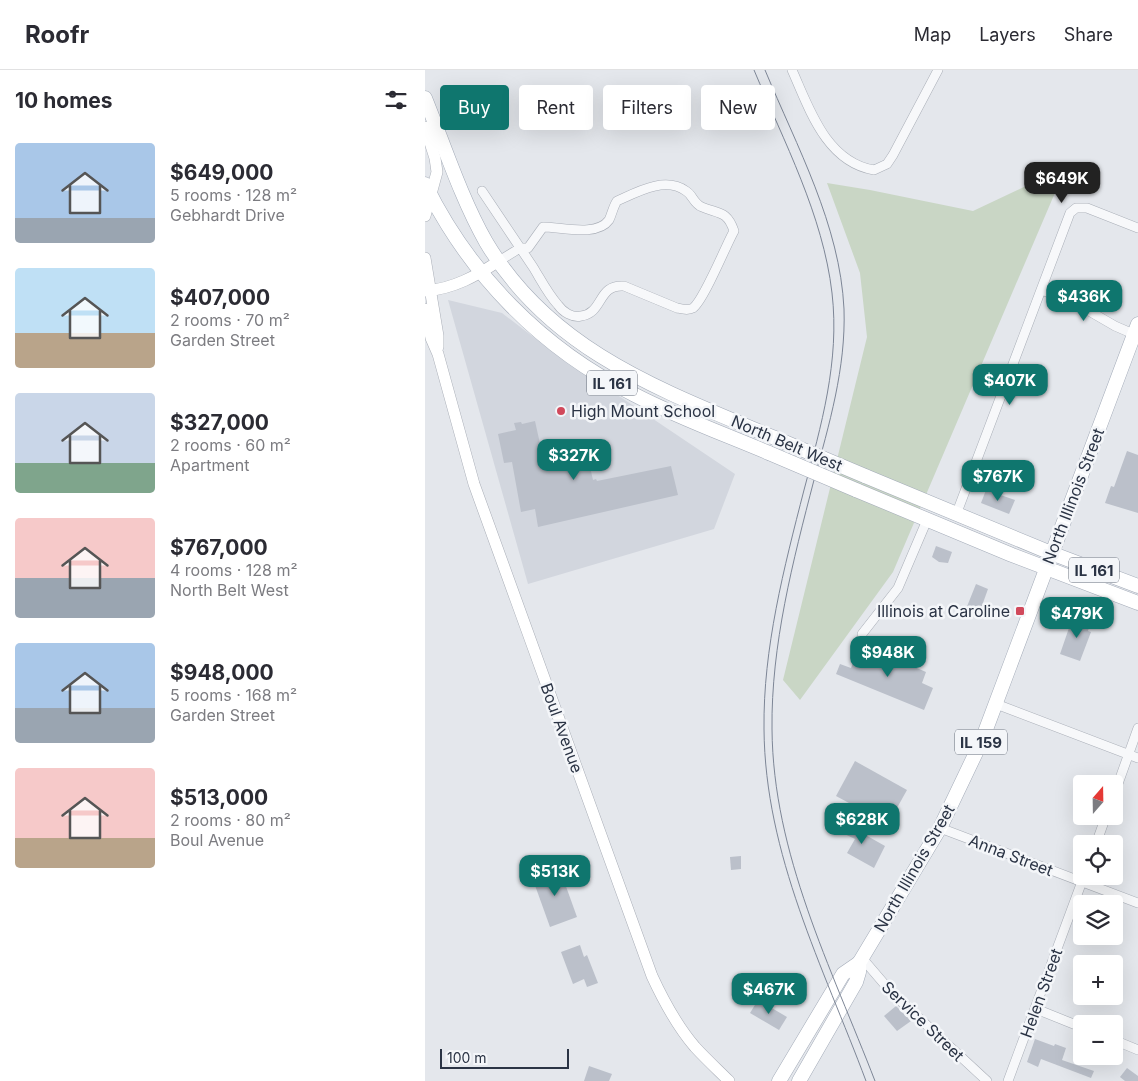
<!DOCTYPE html>
<meta charset="utf-8">
<style>
body{margin:0;font-family:Inter,sans-serif;background:#f7f7f7;color:#2b2b33;height:100vh;display:flex;flex-direction:column;font-size:19px;white-space:nowrap}
*{box-sizing:border-box;margin:0}
p{font-size:16px;color:#7c7c81}
.icon{flex:none;width:28px;height:28px;fill:none;stroke:currentColor;stroke-width:2;stroke-linecap:round;stroke-linejoin:round}
.map{position:relative;flex:1;overflow:hidden}
.side{display:flex;flex-direction:column;background:#fff;width:425px}
.side>*{flex:none}
.guide{position:absolute;left:15px;top:15px;width:475px;height:45px;display:flex;gap:10px}
.needle{width:32px;rotate:20deg}
.buttons{position:absolute;left:648px;top:705px;display:grid;gap:10px}
.buttons a{display:grid;place-items:center;width:50px;height:50px;border-radius:5px;background:#fff;box-shadow:0 5px 20px #0002;font-size:25px}
.scale{position:absolute;left:15px;bottom:12px;width:129px;box-sizing:border-box;padding-left:5px;border:2px solid #2b3445;border-top:0;font-size:14px;line-height:18px;white-space:nowrap;color:#2b3445;-webkit-text-stroke:4px #f4f6f9;paint-order:stroke}
.price{position:absolute;translate:-50% -42px;padding:0 11px;border-radius:10px;background:#0f766e;color:#fff;font-size:16px;line-height:32px;filter:drop-shadow(0 1px 2px #0008)}
.price::after{content:'';position:absolute;left:50%;top:30px;width:15px;height:11px;margin-left:-8px;background:inherit;clip-path:polygon(0 0,100% 0,50% 100%)}
.price.selected{background:#222;color:#fff}
ul{padding:0;list-style:none}
li{display:flex;align-items:center;gap:15px;height:125px;padding:0 15px}
li span{display:grid;place-items:center;flex:none;width:140px;height:100px;border-radius:5px;color:#555}
li>.icon{margin-inline-start:auto}
span .icon{width:60px;height:60px;fill:#fffc;stroke-width:1}
li b{font-size:21px}
h2{display:flex;justify-content:space-between;align-items:center;height:60px;padding:0 15px;font-size:21px}
.tag{padding:0 18px;border-radius:5px;background:#fff;box-shadow:0 5px 20px #0002;font-size:18px;line-height:45px}
.tag.selected{background:#0f766e;color:#fff}
header{display:flex;align-items:center;gap:30px;box-sizing:border-box;height:70px;padding:0 25px;background:#fff;border-bottom:1px solid #e1e1e2}
header strong{font-size:24px}
nav{display:flex;gap:28px;margin-inline-start:auto;font-size:18px}
main{display:flex;flex:1;min-height:0}
.map>svg:first-child{display:block}
.built{fill:#d2d6de}
.green{fill:#c9d6c5}
.building{fill:#bbc0ca}
.lines{fill:none;stroke-linecap:round;stroke-linejoin:round}
.street-casing{stroke:#a9aeb7;stroke-width:10}
.secondary-casing{stroke:#a9aeb7;stroke-width:12}
.primary-casing{stroke:#a3abb8;stroke-width:15}
.street{stroke:#f7f8fa;stroke-width:9}
.secondary{stroke:#fff;stroke-width:11}
.primary{stroke:#fff;stroke-width:14}
.tram{stroke:#7d8696;stroke-width:1}
.primary-bridge-casing{stroke:#a3abb8;stroke-width:15;stroke-linecap:butt}
.primary-bridge{stroke:#fff;stroke-width:14}
.poi-dot{fill:#d1495b;stroke:#f4f6f9;stroke-width:2}
.labels{text-anchor:middle;dominant-baseline:central;stroke-width:5;stroke-linejoin:round;paint-order:stroke}
.shield{fill:#f4f6f9;stroke:#676e7b;stroke-width:1}
.shield-label{font-size:15px;font-weight:bold;fill:#2b3445}
.poi-label{font-size:16px;fill:#2b3445;stroke:#f4f6f9;text-anchor:start}
.street-label{font-size:16px;fill:#2b3445;stroke:#f4f6f9}
</style>
<header>
<strong>Roofr</strong>
<nav><a>Map</a><a>Layers</a><a>Share</a></nav>
</header>
<main>
<section class="side">
<h2>10 homes<svg class="icon" aria-label="filters" viewBox="0 0 24 24"><path d="M4 7h16M4 17h16"/><circle cx="9" cy="7" r="2"/><circle cx="15" cy="17" r="2"/></svg></h2>
<ul>
<li><span style="background:linear-gradient(#a9c7e8 75%,#9aa5b1 0)"><svg class="icon" aria-label="home" viewBox="0 0 24 24"><path d="M3 11l9-7 9 7M6 9v11h12V9"/></svg></span><div><b>$649,000</b><p>5 rooms · 128 m²</p><p>Gebhardt Drive</p></div></li>
<li><span style="background:linear-gradient(#bfe0f5 65%,#b9a48a 0)"><svg class="icon" aria-label="home" viewBox="0 0 24 24"><path d="M3 11l9-7 9 7M6 9v11h12V9"/></svg></span><div><b>$407,000</b><p>2 rooms · 70 m²</p><p>Garden Street</p></div></li>
<li><span style="background:linear-gradient(#c9d6e8 70%,#7fa58c 0)"><svg class="icon" aria-label="home" viewBox="0 0 24 24"><path d="M3 11l9-7 9 7M6 9v11h12V9"/></svg></span><div><b>$327,000</b><p>2 rooms · 60 m²</p><p>Apartment</p></div></li>
<li><span style="background:linear-gradient(#f6c9c9 60%,#9aa5b1 0)"><svg class="icon" aria-label="home" viewBox="0 0 24 24"><path d="M3 11l9-7 9 7M6 9v11h12V9"/></svg></span><div><b>$767,000</b><p>4 rooms · 128 m²</p><p>North Belt West</p></div></li>
<li><span style="background:linear-gradient(#a9c7e8 65%,#9aa5b1 0)"><svg class="icon" aria-label="home" viewBox="0 0 24 24"><path d="M3 11l9-7 9 7M6 9v11h12V9"/></svg></span><div><b>$948,000</b><p>5 rooms · 168 m²</p><p>Garden Street</p></div></li>
<li><span style="background:linear-gradient(#f6c9c9 70%,#b9a48a 0)"><svg class="icon" aria-label="home" viewBox="0 0 24 24"><path d="M3 11l9-7 9 7M6 9v11h12V9"/></svg></span><div><b>$513,000</b><p>2 rooms · 80 m²</p><p>Boul Avenue</p></div></li>
</ul>
</section>
<div class="map">
<svg width="713" height="1011" viewBox="0 0 713 1011">
<rect width="100%" height="100%" fill="#e4e7ec"/>
<polygon class="built" points="23,230 77,243 124,279 310,404 289,459 103,514"/>
<polygon class="green" points="641,97 468,502 375,630 358,610 442,267 435,203 402,113 445,120 548,141"/>
<g class="building">
<polygon points="110,351 121,401 133,398 130,381 160,375 168,410 171,409 172,411 246,396 253,425 113,457 110,439 96,442 87,392 79,393 73,364 91,360 89,353 96,352 97,354"/>
<polygon points="702,381 713,385 713,443 680,433 686,416 689,417"/>
<polygon points="561,420 590,430 584,444 556,433"/>
<polygon points="511,476 527,482 523,493 514,492 507,487"/>
<polygon points="551,514 563,519 554,544 541,539"/>
<polygon points="655,545 666,550 663,561 666,562 655,591 635,584 645,555 651,557"/>
<polygon points="434,578 484,598 485,595 501,602 497,613 508,618 499,640 411,604 415,594 426,598"/>
<polygon points="430,691 482,720 463,754 411,726"/>
<polygon points="414,750 460,776 449,798 422,783 430,769 409,759"/>
<polygon points="316,786 316,799 306,800 305,787"/>
<polygon points="134,797 152,847 125,857 107,807"/>
<polygon points="155,875 159,887 162,885 173,913 162,917 159,909 148,914 136,882"/>
<polygon points="333,930 362,947 354,960 325,943"/>
<polygon points="471,936 486,951 472,961 459,946"/>
<polygon points="610,969 629,976 630,974 641,978 637,990 669,1001 666,1008 616,989 613,997 602,992"/>
<polygon points="164,996 187,1004 184,1011 159,1011"/>
<polygon points="702,998 713,1006 713,1011 700,1011 695,1007"/>
</g>
<g class="lines">
<defs>
<g id="street">
<path d="M367,0C384,38 401,92 449,100L462,94L468,85L513,0"/>
<path d="M57,121C74,146 91,172 108,197C116,210 123,224 133,235C138,242 147,248 156,246C179,243 172,214 199,216L252,238C257,239 263,241 268,238C279,230 301,175 309,161C302,140 293,144 277,137C268,133 268,125 261,121C240,106 212,122 192,131C188,137 187,144 184,150C172,167 136,157 118,157L103,178H95L74,191"/>
<polyline points="617,220 652,234 690,256 713,266"/>
<polyline points="531,445 645,143 651,138 662,138 713,158"/>
<polyline points="437,564 473,518 502,450"/>
<polyline points="571,634 713,688"/>
<polyline points="689,725 713,658"/>
<polyline points="515,758 713,833"/>
<polyline points="671,774 681,746"/>
<polyline points="437,888 467,923 562,1011"/>
<polyline points="611,939 656,957"/>
<polyline points="689,970 713,980"/>
<polyline points="583,1011 659,806"/>
</g>
<g id="secondary">
<polyline points="0,57 10,88 12,102 0,146"/>
<polyline points="0,188 13,266 13,277"/>
<path d="M0,221C28,219 51,206 74,191"/>
<path d="M0,239L6,268L13,284L49,414L227,906C239,932 252,956 270,977C281,989 293,1000 304,1011"/>
</g>
<g id="primary">
<path d="M0,28C19,75 36,128 61,172C126,282 239,321 350,368"/>
<path d="M0,114C44,204 117,279 208,324C252,347 299,364 344,383"/>
<polyline points="440,406 626,483 713,516"/>
<polyline points="431,420 587,485 713,533"/>
<polyline points="354,1011 418,904 434,893"/>
<polyline points="374,1011 431,912 434,902 434,893 515,758 557,670 713,254"/>
</g>
</defs>
<use href="#street" class="street-casing"/>
<use href="#secondary" class="secondary-casing"/>
<use href="#primary" class="primary-casing"/>
<use href="#street" class="street"/>
<use href="#secondary" class="secondary"/>
<use href="#primary" class="primary"/>
<g class="tram">
<path d="M329,0C359,72 398,145 407,223C415,291 396,356 379,420C359,498 338,578 339,659C340,785 398,896 441,1011"/>
<path d="M340,0C372,77 415,155 419,239C421,298 404,355 389,410C368,491 346,575 347,659C348,784 406,897 450,1011"/>
</g>
<defs>
<g id="primary-bridge">
<polyline points="350,368 440,406"/>
<polyline points="344,383 431,420"/>
</g>
</defs>
<use href="#primary-bridge" class="primary-bridge-casing"/>
<use href="#primary-bridge" class="primary-bridge"/>
</g>
<g class="poi-dot">
<circle cx="136" cy="341" r="5"/>
<rect x="590" y="536" width="10" height="10" rx="2.5"/>
</g>
<g class="labels">
<g class="shield">
<rect x="162" y="300.5" width="50" height="25" rx="4"/>
<rect x="644" y="487.5" width="50" height="25" rx="4"/>
<rect x="530" y="659.5" width="52" height="25" rx="4"/>
</g>
<g class="shield-label">
<text x="187" y="313">IL 161</text>
<text x="669" y="500">IL 161</text>
<text x="556" y="672">IL 159</text>
</g>
<g class="poi-label">
<text x="146" y="341">High Mount School</text>
<text x="585" y="541" text-anchor="end">Illinois at Caroline</text>
</g>
<g class="street-label">
<text transform="translate(362 373) rotate(23)">North Belt West</text>
<text transform="translate(648 426) rotate(-69)">North Illinois Street</text>
<text transform="translate(137 658) rotate(70)">Boul Avenue</text>
<text transform="translate(586 785) rotate(21)">Anna Street</text>
<text transform="translate(489 798) rotate(-60)">North Illinois Street</text>
<text transform="translate(616 923) rotate(-70)">Helen Street</text>
<text transform="translate(498 951) rotate(44)">Service Street</text>
</g>
</g>
</svg>
<div class="buttons">
<a><svg class="needle" viewBox="-14 -14 28 28"><path d="M0-13l5 13h-10z" fill="#e53935"/><path d="M0 13l5-13h-10z" fill="#7c7c81"/></svg></a>
<a><svg class="icon" aria-label="locate" viewBox="0 0 24 24"><circle cx="12" cy="12" r="6"/><path d="M12 2v4M12 18v4M2 12h4M18 12h4"/></svg></a>
<a><svg class="icon" aria-label="layers" viewBox="0 0 24 24"><path d="M12 4l9 5-9 5-9-5zM3 14l9 5 9-5"/></svg></a>
<a>+</a>
<a>−</a>
</div>
<div class="scale">100 m</div>
<b class="price selected" style="left:637px;top:134px">$649K</b>
<b class="price" style="left:659px;top:252px">$436K</b>
<b class="price" style="left:585px;top:336px">$407K</b>
<b class="price" style="left:149px;top:411px">$327K</b>
<b class="price" style="left:573px;top:432px">$767K</b>
<b class="price" style="left:652px;top:569px">$479K</b>
<b class="price" style="left:463px;top:608px">$948K</b>
<b class="price" style="left:437px;top:775px">$628K</b>
<b class="price" style="left:130px;top:827px">$513K</b>
<b class="price" style="left:344px;top:945px">$467K</b>
<div class="guide">
<a class="tag selected">Buy</a>
<a class="tag">Rent</a>
<a class="tag">Filters</a>
<a class="tag">New</a>
</div>
</div>
</main>
